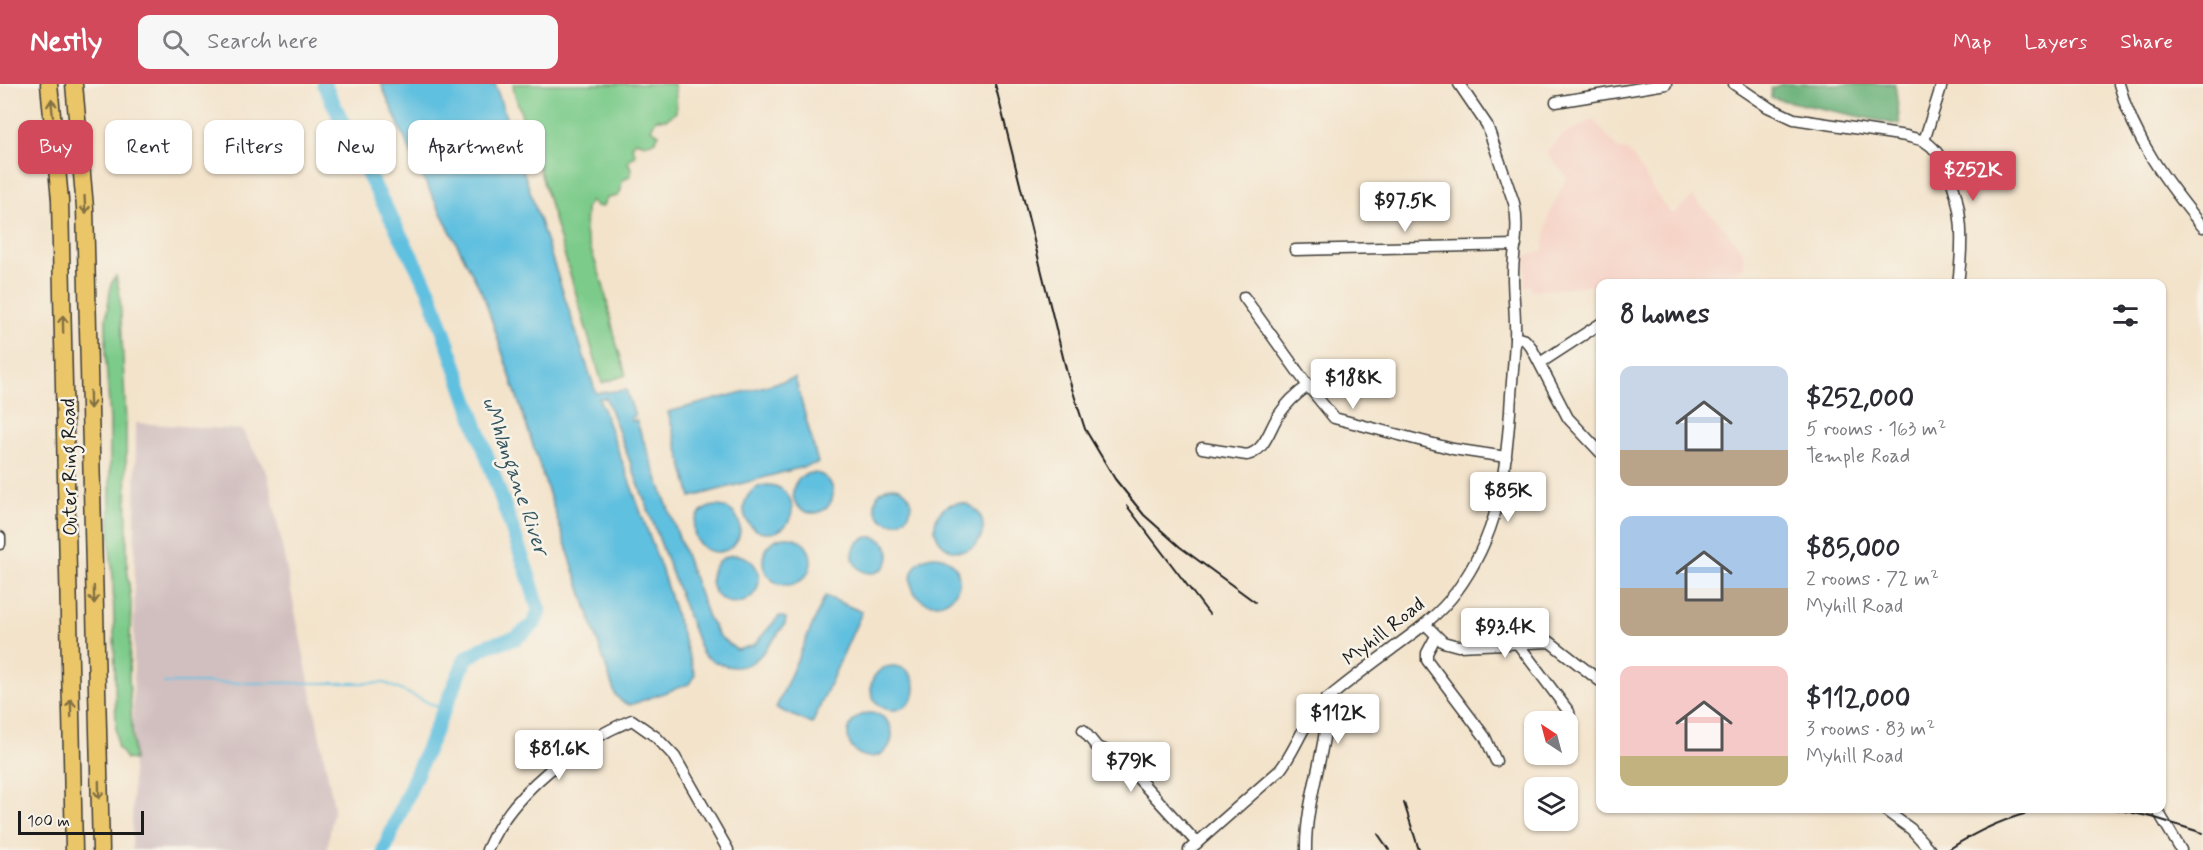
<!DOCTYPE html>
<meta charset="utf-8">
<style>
body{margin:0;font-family:Mynerve,sans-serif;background:#f7f7f7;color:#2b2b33;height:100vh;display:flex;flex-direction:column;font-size:22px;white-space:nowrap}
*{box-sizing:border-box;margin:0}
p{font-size:20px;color:#7c7c81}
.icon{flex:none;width:33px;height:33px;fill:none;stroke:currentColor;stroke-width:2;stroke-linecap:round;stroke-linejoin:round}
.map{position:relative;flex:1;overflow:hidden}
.panel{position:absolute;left:1596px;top:195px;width:570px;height:534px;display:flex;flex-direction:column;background:#fff;border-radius:12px;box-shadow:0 2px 4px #0004}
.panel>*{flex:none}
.banner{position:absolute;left:18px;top:36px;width:570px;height:54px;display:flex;gap:12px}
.needle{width:39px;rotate:324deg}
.fabs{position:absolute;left:1524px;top:627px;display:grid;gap:12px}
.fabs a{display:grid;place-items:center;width:54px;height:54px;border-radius:12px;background:#fff;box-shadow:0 2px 4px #0004;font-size:30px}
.scale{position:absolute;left:18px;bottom:15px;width:126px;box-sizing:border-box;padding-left:6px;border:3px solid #1c1c1c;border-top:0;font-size:16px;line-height:21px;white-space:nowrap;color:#1c1c1c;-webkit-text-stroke:4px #f7f3e8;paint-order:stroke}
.price{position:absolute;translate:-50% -51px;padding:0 14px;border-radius:6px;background:#fff;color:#222;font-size:20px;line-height:39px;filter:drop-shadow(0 2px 3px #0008)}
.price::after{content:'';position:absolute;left:50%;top:36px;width:18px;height:14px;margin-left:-9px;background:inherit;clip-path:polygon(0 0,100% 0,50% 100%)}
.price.on{background:#d1495b;color:#fff}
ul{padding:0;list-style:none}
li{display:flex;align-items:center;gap:18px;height:150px;padding:0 24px}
li span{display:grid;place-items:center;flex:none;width:168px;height:120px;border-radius:12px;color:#555}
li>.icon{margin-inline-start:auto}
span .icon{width:72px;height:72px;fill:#fffc;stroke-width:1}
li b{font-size:26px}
h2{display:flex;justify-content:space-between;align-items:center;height:72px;padding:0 24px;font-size:26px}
.chip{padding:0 21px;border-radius:12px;background:#fff;box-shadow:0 2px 4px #0004;font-size:21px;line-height:54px}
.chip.on{background:#d1495b;color:#fff}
header{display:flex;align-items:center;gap:36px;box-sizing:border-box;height:84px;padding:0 30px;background:#d1495b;color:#fff}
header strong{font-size:28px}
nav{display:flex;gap:33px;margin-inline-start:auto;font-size:21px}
.search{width:420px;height:54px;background:#f7f7f7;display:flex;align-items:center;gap:15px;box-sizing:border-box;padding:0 21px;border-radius:12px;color:#7c7c81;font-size:22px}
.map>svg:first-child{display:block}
.built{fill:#f6d1c5}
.industrial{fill:#d1bfbf}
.green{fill:#7ccb8a;stroke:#4c7453;stroke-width:1.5}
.forest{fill:#65af76;stroke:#406649;stroke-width:1.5}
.water{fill:#61c0df;stroke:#3e6e7e;stroke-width:1.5}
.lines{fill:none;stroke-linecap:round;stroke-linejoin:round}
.stream{stroke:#61c0df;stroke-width:2}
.river{stroke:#61c0df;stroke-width:15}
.minor-casing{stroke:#3c3a36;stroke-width:13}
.highway-casing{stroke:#3c3a36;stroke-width:19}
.minor{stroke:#fff;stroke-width:10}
.highway{stroke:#ebc669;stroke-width:16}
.rail{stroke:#1c1c1c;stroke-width:2}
.oneway{stroke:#847142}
.labels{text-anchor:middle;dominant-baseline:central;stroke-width:5;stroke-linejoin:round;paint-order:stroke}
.street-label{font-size:20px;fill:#1c1c1c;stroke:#f7f3e8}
.water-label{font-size:21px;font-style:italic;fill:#345560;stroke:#f7f3e8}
</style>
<header>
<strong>Nestly</strong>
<div class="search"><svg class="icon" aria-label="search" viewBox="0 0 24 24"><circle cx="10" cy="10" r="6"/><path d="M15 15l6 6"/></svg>Search here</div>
<nav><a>Map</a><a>Layers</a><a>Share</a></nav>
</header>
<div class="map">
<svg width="2203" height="766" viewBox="0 0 2203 766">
<rect width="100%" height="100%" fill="#f7f3e8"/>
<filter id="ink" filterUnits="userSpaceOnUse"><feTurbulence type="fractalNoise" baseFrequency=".0167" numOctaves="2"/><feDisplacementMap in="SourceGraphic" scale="12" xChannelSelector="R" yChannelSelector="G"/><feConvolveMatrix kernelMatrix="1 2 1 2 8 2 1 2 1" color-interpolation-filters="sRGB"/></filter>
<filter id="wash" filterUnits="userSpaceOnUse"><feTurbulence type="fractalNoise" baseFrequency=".008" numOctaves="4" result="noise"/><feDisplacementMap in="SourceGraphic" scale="24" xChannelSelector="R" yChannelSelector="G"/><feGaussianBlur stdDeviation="1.35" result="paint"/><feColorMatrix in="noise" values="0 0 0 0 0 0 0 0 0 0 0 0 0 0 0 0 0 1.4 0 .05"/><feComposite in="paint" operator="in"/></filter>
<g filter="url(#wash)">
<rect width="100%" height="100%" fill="#f3e3cb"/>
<polygon class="built" points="1593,35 1619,66 1627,66 1636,77 1661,118 1671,130 1675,129 1692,113 1721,140 1743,168 1744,182 1738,188 1733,189 1655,196 1600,200 1531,207 1531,202 1525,202 1526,173 1543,166 1549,131 1567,93 1546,68 1562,51"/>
<polygon class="industrial" points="136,339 242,346 268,391 334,723 327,766 132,766"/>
<g class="green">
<polygon points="513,0 674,0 676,14 676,28 667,35 656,35 651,45 659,50 655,57 645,60 636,57 632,62 636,72 631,74 628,79 632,85 630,92 622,97 621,106 618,112 607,114 602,123 596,122 591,117 586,124 585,149 603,200 616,258 626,291 602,299 540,87 514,8"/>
<polygon points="116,192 120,211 126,341 127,481 131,520 129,595 134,676 126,675 117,662 116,647 113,493 110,465 110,336 106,278 106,236 111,200"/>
</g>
<polygon class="forest" points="1784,0 1895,0 1900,41 1771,14 1771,4"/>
<g class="water">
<path d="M381,0H495L596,309L626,306L635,332L631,333L632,337L636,336L708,533L719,552L737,566L754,561L779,532L786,534L785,540C776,552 766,568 754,577C737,589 715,581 702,569L606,314H599L661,484L695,591L689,600L630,621L622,618L615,610L484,213L414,76Z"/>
<polygon points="795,294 818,379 691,413 668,328"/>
<circle cx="813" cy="409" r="20"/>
<circle cx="768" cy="425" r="24"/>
<circle cx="893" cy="421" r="18"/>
<circle cx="959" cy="443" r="24"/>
<circle cx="717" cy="445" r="23"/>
<circle cx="871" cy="471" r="18"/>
<circle cx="787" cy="477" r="24"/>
<circle cx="735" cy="495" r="24"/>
<circle cx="935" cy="496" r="24"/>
<polygon points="825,512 862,528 812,640 776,624"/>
<circle cx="893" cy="604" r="22"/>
<circle cx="870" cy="651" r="22"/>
</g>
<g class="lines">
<polyline class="stream" points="164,599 385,599 445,626"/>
<polyline class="river" points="324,0 361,77 429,206 531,499 539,527 534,540 516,554 489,561 466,574 384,766"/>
</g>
</g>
<g filter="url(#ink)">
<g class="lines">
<defs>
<g id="minor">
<path d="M1734,0L1768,23L1794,35L1906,52C1912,54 1919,55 1924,57C1935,63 1942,75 1947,86C1964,123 1963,160 1958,200"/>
<path d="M2119,0C2134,56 2167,99 2203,143"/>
<polyline points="1556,18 1666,0"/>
<polyline points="1924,57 1942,0"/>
<polyline points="1295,166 1516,161"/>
<polyline points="1244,213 1308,302 1334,334 1453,365 1506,373"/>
<polyline points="1515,253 1525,256 1531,263 1568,334 1600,368"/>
<polyline points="1540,279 1600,240"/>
<path d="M1202,364L1247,371C1265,367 1269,346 1278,332C1286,320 1296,310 1308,302"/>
<polyline points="0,453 0,460"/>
<polyline points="1425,540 1443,558 1458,562 1550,558 1600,597"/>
<polyline points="1436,552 1427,569 1427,576 1485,653 1496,677"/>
<polyline points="1518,560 1569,628 1571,641 1568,652"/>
<polyline points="1083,646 1097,663 1116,670 1197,759"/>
<polyline points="1882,724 1911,745 1930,766"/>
<polyline points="2156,724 2181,766"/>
<path d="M487,766C510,710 577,658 632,636L656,653L675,673L728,766"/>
<path d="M1189,766L1280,686C1299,661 1302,638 1327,615"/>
<path d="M1306,766C1305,715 1328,667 1327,615C1348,598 1370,581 1392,565C1415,548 1439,531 1456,508C1498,451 1505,396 1510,328C1511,304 1514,279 1515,255C1516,234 1513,213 1513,191C1513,166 1520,144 1514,119L1487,41L1459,0"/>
</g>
<g id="highway">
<polyline points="49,0 60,116 74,766"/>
<polyline points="74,0 85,124 101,766"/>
</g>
</defs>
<use href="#minor" class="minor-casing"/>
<use href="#highway" class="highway-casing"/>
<use href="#minor" class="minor"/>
<use href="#highway" class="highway"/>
<g class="rail">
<polyline points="995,0 1067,289 1085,345 1115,395 1144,431 1180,463 1255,518"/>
<polyline points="1127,422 1209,530"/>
<polyline points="1404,719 1419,766"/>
<polyline points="2111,724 2152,733 2203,749"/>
<polyline points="1378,750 1389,766"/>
<path d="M1948,766C1980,745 2015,729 2054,724"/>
</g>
</g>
<defs><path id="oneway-shaft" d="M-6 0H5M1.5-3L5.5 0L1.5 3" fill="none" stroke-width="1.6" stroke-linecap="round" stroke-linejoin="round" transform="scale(1.5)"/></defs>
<g class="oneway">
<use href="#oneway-shaft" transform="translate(52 24) rotate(-96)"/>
<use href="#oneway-shaft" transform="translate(85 121) rotate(87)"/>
<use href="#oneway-shaft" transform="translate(63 240) rotate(-91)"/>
<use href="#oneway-shaft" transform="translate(90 316) rotate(89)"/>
<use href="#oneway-shaft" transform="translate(94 511) rotate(89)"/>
<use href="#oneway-shaft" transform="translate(71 624) rotate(-91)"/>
<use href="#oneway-shaft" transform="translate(99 706) rotate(89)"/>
</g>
</g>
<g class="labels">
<g class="street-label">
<text transform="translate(70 383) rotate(-91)">Outer Ring Road</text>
<text transform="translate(1384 548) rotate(-38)">Myhill Road</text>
</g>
<g class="water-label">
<text transform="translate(515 392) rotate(71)">uMhlangane River</text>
</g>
</g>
</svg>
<div class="fabs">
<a><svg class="needle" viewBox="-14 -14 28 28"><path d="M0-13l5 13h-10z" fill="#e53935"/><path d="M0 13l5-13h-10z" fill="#7c7c81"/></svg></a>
<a><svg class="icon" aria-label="layers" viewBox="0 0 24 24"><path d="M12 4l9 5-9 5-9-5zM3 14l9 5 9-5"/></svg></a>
</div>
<div class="scale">100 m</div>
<b class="price on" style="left:1973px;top:118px">$252K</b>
<b class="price" style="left:1405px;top:149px">$97.5K</b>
<b class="price" style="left:1353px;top:326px">$188K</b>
<b class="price" style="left:1508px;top:439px">$85K</b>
<b class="price" style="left:1505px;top:575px">$93.4K</b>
<b class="price" style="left:1338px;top:661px">$112K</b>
<b class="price" style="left:559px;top:697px">$81.6K</b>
<b class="price" style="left:1131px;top:709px">$79K</b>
<div class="banner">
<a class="chip on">Buy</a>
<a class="chip">Rent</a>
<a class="chip">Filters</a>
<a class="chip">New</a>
<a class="chip">Apartment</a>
</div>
<section class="panel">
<h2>8 homes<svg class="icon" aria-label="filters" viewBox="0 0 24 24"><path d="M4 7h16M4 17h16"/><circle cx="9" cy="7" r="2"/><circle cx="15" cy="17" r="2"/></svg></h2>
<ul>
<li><span style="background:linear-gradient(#c9d6e8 70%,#b9a48a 0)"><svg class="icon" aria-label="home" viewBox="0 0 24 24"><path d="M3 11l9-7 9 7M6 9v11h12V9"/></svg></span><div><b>$252,000</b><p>5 rooms · 163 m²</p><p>Temple Road</p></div></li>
<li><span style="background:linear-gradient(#a9c7e8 60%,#b9a48a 0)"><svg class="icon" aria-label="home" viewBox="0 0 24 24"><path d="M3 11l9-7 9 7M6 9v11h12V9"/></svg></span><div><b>$85,000</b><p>2 rooms · 72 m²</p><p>Myhill Road</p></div></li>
<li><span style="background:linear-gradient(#f6c9c9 75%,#c2b280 0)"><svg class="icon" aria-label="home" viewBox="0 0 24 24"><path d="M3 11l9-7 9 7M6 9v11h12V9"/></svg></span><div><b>$112,000</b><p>3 rooms · 83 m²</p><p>Myhill Road</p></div></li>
</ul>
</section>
</div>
